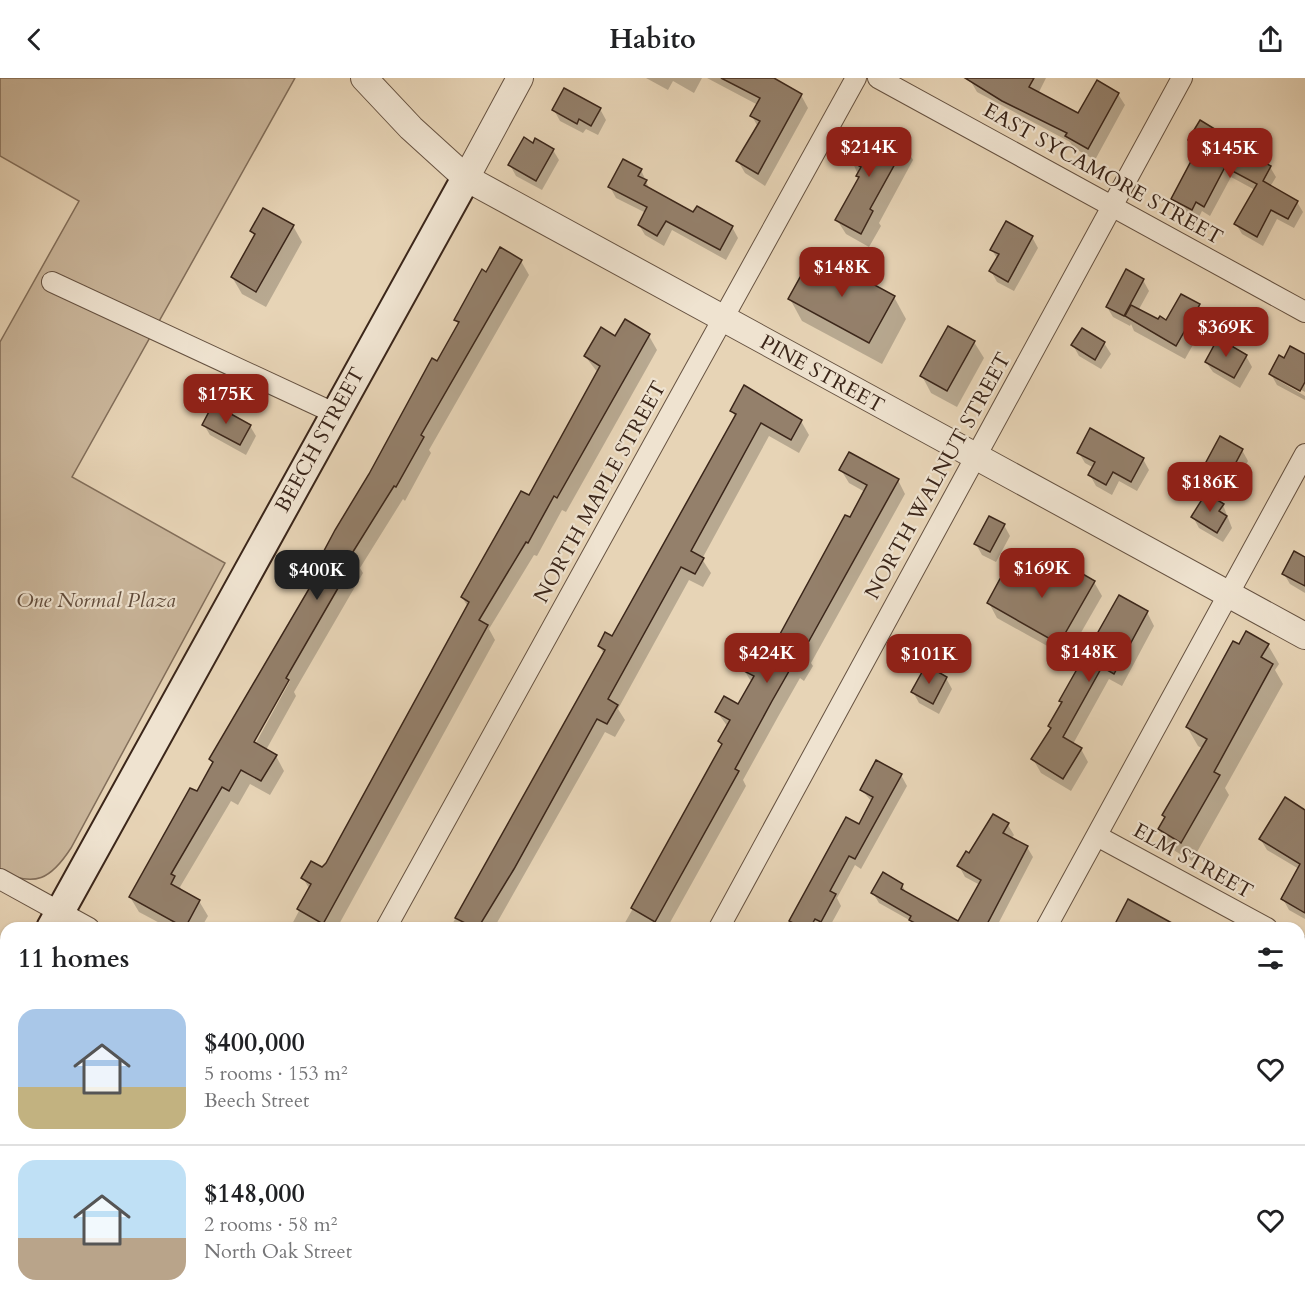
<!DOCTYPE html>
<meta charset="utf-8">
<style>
body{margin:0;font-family:Cardo,serif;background:#f2f2f2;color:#202124;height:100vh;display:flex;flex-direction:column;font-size:22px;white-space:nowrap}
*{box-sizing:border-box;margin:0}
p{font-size:20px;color:#757577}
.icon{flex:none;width:33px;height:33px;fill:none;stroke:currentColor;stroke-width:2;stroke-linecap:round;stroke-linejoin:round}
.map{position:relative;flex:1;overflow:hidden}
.sheet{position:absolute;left:0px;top:844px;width:1305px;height:386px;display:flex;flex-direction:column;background:#fff;border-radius:18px 18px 0 0;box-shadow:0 2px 4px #0004}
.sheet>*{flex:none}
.price{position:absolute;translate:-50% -51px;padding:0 14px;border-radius:12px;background:#8f2418;color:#fff;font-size:20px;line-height:39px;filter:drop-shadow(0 2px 3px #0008)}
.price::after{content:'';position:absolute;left:50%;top:36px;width:18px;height:14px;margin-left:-9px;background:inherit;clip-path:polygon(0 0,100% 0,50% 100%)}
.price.on{background:#222;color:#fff}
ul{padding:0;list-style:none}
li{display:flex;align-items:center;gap:18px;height:150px;padding:0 18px}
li+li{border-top:2px solid #e0e0e0}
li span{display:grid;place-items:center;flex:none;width:168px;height:120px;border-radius:18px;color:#555}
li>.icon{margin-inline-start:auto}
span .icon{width:72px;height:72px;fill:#fffc;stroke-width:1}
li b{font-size:26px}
h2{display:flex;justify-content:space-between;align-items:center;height:72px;padding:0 18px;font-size:26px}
header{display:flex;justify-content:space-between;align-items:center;height:78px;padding:0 18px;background:#fff;font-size:27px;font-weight:700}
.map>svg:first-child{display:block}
.green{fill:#cab69b;stroke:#826e5a;stroke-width:1.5}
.shadow{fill:#0003;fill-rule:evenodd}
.building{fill:#94806b;stroke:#3b261a;stroke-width:1.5}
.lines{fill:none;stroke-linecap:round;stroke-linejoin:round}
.minor-casing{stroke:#665241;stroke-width:22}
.tertiary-casing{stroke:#665241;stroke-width:28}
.secondary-casing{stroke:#3b261a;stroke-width:32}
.minor{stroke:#efe3d0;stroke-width:20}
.tertiary{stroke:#efe3d0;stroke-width:26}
.secondary{stroke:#efe3d0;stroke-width:28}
.labels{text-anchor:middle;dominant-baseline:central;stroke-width:4.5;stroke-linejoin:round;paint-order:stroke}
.street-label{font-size:21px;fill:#3b261a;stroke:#efe3d0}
.park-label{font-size:21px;font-style:italic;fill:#5f4a3a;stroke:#efe3d0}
</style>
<header><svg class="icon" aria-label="back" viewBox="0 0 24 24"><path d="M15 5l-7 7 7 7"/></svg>Habito<svg class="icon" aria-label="share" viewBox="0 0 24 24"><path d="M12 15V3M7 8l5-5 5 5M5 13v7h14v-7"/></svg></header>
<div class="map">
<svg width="1305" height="1229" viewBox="0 0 1305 1229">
<rect width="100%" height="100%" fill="#e7d4b6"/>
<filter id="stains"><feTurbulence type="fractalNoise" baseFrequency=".00333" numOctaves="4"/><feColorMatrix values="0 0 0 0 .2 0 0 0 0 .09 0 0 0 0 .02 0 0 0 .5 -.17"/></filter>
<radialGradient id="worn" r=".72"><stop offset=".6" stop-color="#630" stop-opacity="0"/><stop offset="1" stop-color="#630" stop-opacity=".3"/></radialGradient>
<path class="green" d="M0,0H295L72,399L225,485L71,770C51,801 35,810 0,793V264L79,123L0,78Z"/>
<g class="shadow">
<polygon points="646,0 702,0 694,15 673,3 668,12"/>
<polygon points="707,0 770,0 801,17 808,30 765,108 745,95 738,83 758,49 752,38 758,27"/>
<polygon points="972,0 1046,0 1038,16 1079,37 1118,16 1125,27 1095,82 1074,70 1070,64 977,14 970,2"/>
<polygon points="600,31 606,42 598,57 586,51 583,55 560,43 554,32"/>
<polygon points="1190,62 1235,65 1239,72 1270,89 1276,99 1270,109 1297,124 1303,134 1294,150 1277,141 1263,168 1242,156 1236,146 1255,112 1231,99 1210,138 1202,133 1198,141 1179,131 1173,121 1198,73"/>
<polygon points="879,64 905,67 913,82 879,145 881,148 869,169 846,156 837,142 860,101 852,83"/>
<polygon points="533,67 553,72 559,82 542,112 516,98 510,87"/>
<polygon points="641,92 650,112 694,136 732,149 738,160 726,182 672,152 664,168 645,157 639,147 646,135 616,120 610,109"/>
<polygon points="293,148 302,164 266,229 242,216 232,199 255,159 252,153"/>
<polygon points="1032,159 1038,170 1014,213 997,204 991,193 998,182 992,172"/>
<path d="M521,183L529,197L429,372L431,375L405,423L403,421L360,490L363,495L294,614L296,618L266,672L276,678L284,693L270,717L250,706L238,727L231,723L180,809L183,814L199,823L208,838L201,850H169L139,834L130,819L197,715L213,686L210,681L323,490L319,484L459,247L456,242L487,196ZM288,601L290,603L252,672L249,670Z"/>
<polygon points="1143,202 1149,213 1138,233 1159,243 1167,244 1199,227 1207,242 1185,281 1134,253 1131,246 1130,248 1113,239 1107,229"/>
<polygon points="894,219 906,241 882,286 802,243 790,221"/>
<polygon points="626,243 649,258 657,272 566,434 562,432 537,478 534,477 489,551 495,562 337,850 290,850 310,812 303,800 322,791 327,786 468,529 462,519 529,419 598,295 585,278 616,260"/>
<polygon points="974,264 984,280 957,329 931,315 922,298"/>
<polygon points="1104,265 1111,276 1101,291 1079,278 1073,267"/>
<polygon points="1246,278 1252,289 1240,310 1213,294 1206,284"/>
<polygon points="1305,278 1305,314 1278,299 1278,302 1305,318 1305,322 1277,307 1271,296 1284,282"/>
<polygon points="732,333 801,343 809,357 799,375 769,358 702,481 711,495 703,509 689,502 618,631 625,642 615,659 605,654 494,850 450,850 604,576 599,568 613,560 736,340"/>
<polygon points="204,347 250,348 256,358 246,377 210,357"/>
<polygon points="1242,372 1248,383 1228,421 1206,409 1200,399"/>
<polygon points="1079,375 1143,381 1149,392 1137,413 1119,403 1112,417 1096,408 1090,397 1094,390 1085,385"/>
<polygon points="841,392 898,402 905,416 811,585 813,588 804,603 800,600 779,637 743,702 746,708 667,850 622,850 690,729 688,726 723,668 720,663 728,649 717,634 739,628 752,605 744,592 769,580 865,414 849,405"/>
<polygon points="1223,427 1232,450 1223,464 1199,450 1193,439"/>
<polygon points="1004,447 1010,458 996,484 982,477 976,466"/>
<polygon points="1305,481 1305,515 1290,506 1284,496"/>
<polygon points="1094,504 1102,518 1067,579 997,540 989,525 1049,510"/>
<polygon points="1147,534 1154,548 1122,608 1109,601 1073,666 1081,671 1088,684 1071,713 1041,695 1033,681 1052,651 1050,648 1062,626 1060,623"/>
<polygon points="1268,567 1279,586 1275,592 1283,606 1225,710 1229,717 1192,783 1170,770 1159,751 1166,741 1163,737 1203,671 1198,668 1187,649 1240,568"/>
<polygon points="946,600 952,611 939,636 919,625 913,614"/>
<polygon points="877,684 901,697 907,708 861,791 855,787 837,820 841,828 829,850 787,850 847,741 859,748 872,724 862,712"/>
<polygon points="1305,733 1305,841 1289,832 1283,821 1299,791 1267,772 1261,762"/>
<polygon points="1008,747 1014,757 1011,761 1027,769 1033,779 996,850 915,850 911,843 879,825 873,815 902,807 907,816 959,845 980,807 965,799 959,788"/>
<polygon points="1129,824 1178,850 1119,850 1116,846"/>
<polygon points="1305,1115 1305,1167 1299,1164 1299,1124"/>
<polygon points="0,1156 6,1159 6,1202 0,1198"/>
<polygon points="55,1224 120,1224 129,1229 64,1229"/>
<polygon points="316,1224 393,1224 401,1229 325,1229"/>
<polygon points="426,1224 460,1224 463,1229 424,1229"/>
<polygon points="578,1224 656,1224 665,1229 575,1229"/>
<polygon points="897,1224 951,1224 956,1229 894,1229"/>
<polygon points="1061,1224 1120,1224 1118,1229 1111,1227 1110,1229 1058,1229"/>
<polygon points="1242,1224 1294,1224 1291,1229 1246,1229"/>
</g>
<g class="building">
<polygon points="721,0 774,0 802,16 758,96 736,83 760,43 750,38 760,20"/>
<polygon points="965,0 1034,0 1029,9 1078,35 1097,2 1119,15 1088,71 1065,58 1067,55 1002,23"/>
<polygon points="564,10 601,30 591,48 579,41 577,46 552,32"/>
<polygon points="1200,42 1236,64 1234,68 1271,88 1263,103 1298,123 1288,141 1271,132 1257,159 1234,146 1257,106 1225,89 1204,129 1196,124 1192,132 1171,121 1199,68 1188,62"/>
<polygon points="883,54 906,66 870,131 873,133 861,156 835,142 859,99 856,98 861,89 851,83 866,55 879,62"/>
<polygon points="524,59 533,65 535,60 554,71 536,103 508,87"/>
<polygon points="623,81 642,91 638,98 647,102 644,107 693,134 697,128 733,148 720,172 666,143 657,158 638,147 647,129 608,109"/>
<polygon points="263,130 294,147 256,214 231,199 255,156 250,153"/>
<polygon points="1006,143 1033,158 1008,204 989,193 999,176 990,172"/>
<polygon points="500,169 522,182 421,357 424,359 396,409 394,408 351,477 356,479 286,600 289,602 254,664 277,677 261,703 241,692 229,713 222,709 171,796 175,798 171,806 200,822 185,850 129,819 190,710 197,713 213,684 209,681 323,487 318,484 335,452 369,396 432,280 437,283 459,244 454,242 482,191 486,194"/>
<polygon points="814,174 895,218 869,265 788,221"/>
<polygon points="1126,191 1144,201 1124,238 1106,229"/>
<polygon points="1181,216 1200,226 1176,268 1125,238 1131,227 1158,241 1160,238 1166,242"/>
<polygon points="625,241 650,256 557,420 554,418 528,465 526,464 479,542 488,547 323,846 297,831 311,806 301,800 311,783 322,789 326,785 469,524 461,519 521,413 529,417 600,288 584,278 601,249 615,258"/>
<polygon points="948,248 975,263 947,313 920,298"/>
<polygon points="1082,250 1105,264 1095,282 1071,267"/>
<polygon points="1218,260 1247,277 1234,300 1205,284"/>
<polygon points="1290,268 1305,276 1305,304 1300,313 1269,296 1279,277 1284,280"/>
<polygon points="744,307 802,342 791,362 761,345 691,473 704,480 695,496 681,489 608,621 618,627 607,646 597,641 514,791 478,850 475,850 455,840 605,572 598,568 605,554 612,558 736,336 730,333"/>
<polygon points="213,326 251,347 240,367 202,347"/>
<polygon points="1090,350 1144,380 1131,404 1113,394 1106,407 1088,397 1095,384 1077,375"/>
<polygon points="1220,358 1243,371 1222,411 1198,399"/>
<polygon points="849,374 899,401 804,572 806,574 796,590 792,588 772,623 735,691 739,693 655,844 631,830 722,666 718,663 730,642 715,634 724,618 738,626 754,598 742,592 755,570 768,578 845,437 850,439 867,407 839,392"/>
<polygon points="1206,415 1224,426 1219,433 1227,438 1217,455 1191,439"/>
<polygon points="989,438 1005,446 990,474 974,466"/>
<polygon points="1294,473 1305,479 1305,508 1282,496"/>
<polygon points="1062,484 1095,503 1059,566 987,525 1008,486 1048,508"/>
<polygon points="1119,517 1148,533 1114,596 1102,589 1063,659 1082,670 1063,701 1031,681 1051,650 1048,648 1062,624 1059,623"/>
<polygon points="1246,553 1269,566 1261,579 1273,586 1214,694 1220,697 1181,765 1158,751 1165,739 1162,737 1207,661 1186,649 1233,563 1239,566"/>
<polygon points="926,587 947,599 933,626 911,614"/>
<polygon points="876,682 902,696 855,781 849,778 830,813 836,816 821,844 815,841 810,850 803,850 789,843 846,739 859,746 873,719 860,712"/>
<polygon points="1285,719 1305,732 1305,835 1281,821 1300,786 1259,761"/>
<polygon points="993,736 1009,745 1003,755 1028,768 985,850 924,850 909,842 911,838 871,815 883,794 903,806 901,811 958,843 981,802 957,788 966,773 969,775"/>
<polygon points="1128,821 1181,850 1122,850 1115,846"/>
</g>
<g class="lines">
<defs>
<g id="minor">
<polyline points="878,0 1305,234"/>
<polyline points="52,204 334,335"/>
<polyline points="1097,758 1267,850"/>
<polyline points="0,801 89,850"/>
<polyline points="386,850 856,0"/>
<polyline points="719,850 1182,0"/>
<polyline points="1046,850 1305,376"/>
<polyline points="1299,868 1305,871"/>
<polyline points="0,1096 6,1100"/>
<polyline points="232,1224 241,1229"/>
<polyline points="770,1224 779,1229"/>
<polyline points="510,1229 513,1224"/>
<polyline points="839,1229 841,1224"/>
</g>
<g id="tertiary">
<polyline points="364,0 411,50 466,100 1305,558"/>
<polyline points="466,100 520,0"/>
</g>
<g id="secondary">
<polyline points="51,850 466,100"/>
<polyline points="0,943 6,932"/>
<polyline points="1299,1002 1305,991"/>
<polyline points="1178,1229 1180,1224"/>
</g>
</defs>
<use href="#minor" class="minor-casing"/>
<use href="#tertiary" class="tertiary-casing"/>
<use href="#secondary" class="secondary-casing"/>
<use href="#minor" class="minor"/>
<use href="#tertiary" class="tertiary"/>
<use href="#secondary" class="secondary"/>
</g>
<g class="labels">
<g class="street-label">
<text transform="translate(1103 96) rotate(29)">EAST SYCAMORE STREET</text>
<text transform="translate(822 296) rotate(29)">PINE STREET</text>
<text transform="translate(320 362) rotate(-61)">BEECH STREET</text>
<text transform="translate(938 398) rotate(-61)">NORTH WALNUT STREET</text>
<text transform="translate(600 414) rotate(-61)">NORTH MAPLE STREET</text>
<text transform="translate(1193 783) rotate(29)">ELM STREET</text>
</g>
<g class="park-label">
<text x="96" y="522">One Normal Plaza</text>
</g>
</g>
<rect width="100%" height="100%" filter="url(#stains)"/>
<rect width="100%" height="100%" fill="url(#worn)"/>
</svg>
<b class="price" style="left:869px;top:100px">$214K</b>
<b class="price" style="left:1230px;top:101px">$145K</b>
<b class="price" style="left:842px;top:220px">$148K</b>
<b class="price" style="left:1226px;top:280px">$369K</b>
<b class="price" style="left:226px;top:347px">$175K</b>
<b class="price" style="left:1210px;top:435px">$186K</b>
<b class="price" style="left:1042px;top:521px">$169K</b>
<b class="price on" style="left:317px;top:523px">$400K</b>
<b class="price" style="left:1089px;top:605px">$148K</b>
<b class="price" style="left:767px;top:606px">$424K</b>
<b class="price" style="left:929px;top:607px">$101K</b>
<section class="sheet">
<h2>11 homes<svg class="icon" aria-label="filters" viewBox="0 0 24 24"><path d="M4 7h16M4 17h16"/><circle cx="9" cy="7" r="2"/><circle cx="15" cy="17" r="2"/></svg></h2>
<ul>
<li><span style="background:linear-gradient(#a9c7e8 65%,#c2b280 0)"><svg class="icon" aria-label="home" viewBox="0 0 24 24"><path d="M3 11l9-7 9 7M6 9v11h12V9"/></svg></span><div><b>$400,000</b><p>5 rooms · 153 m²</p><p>Beech Street</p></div><svg class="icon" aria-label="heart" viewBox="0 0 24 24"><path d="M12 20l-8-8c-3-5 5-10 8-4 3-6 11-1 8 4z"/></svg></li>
<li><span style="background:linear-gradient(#bfe0f5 65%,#b9a48a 0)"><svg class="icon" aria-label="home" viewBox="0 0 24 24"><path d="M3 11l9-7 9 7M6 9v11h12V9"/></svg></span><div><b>$148,000</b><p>2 rooms · 58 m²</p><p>North Oak Street</p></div><svg class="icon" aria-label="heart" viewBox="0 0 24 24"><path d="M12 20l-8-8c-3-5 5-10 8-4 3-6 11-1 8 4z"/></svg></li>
</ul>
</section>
</div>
